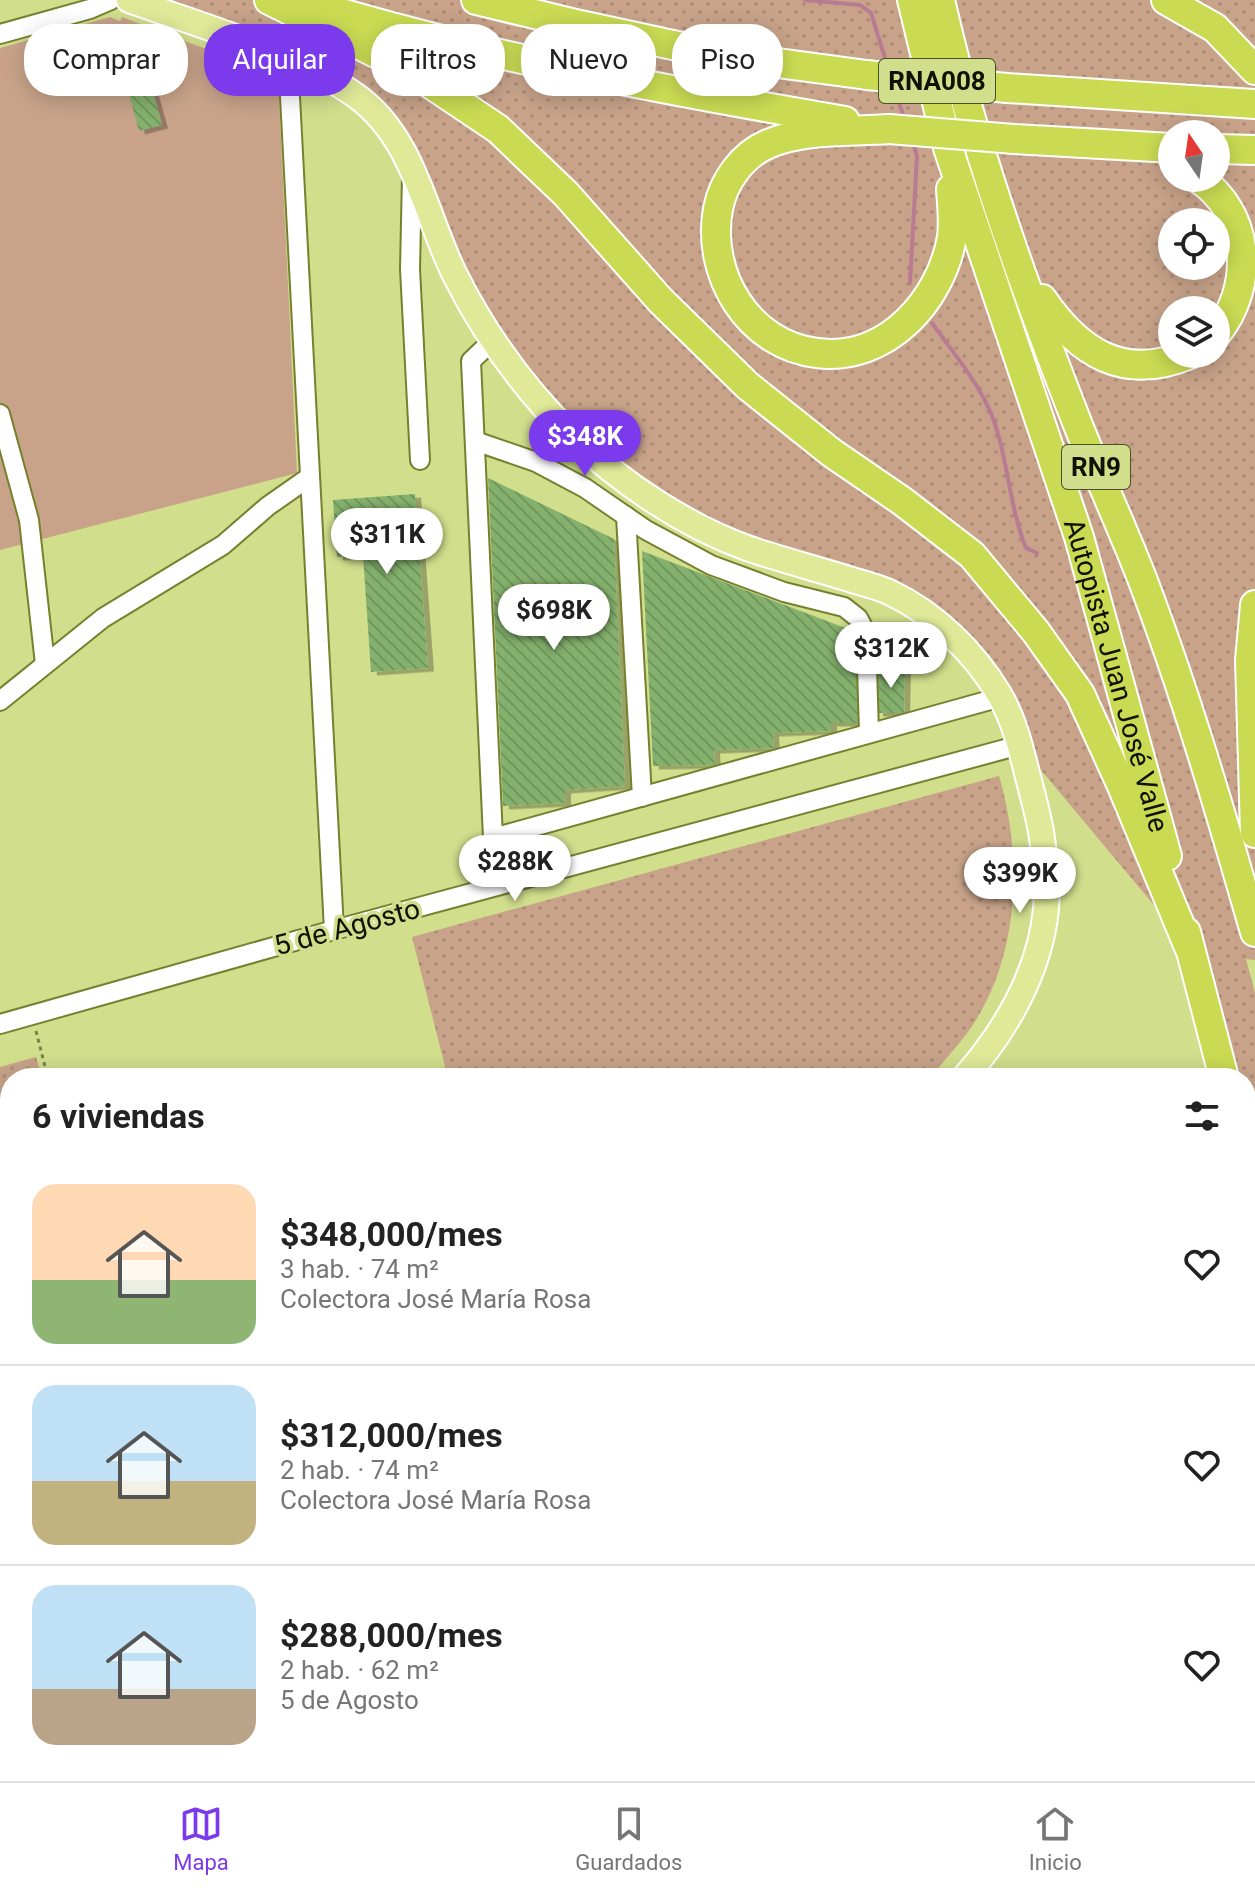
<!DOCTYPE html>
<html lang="es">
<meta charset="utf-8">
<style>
body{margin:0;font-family:Roboto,sans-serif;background:#f2f2f2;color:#222;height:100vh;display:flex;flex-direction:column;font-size:30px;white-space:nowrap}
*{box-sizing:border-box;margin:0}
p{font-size:26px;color:#767676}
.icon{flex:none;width:44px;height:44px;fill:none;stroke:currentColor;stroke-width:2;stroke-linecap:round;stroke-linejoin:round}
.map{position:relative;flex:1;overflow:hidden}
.details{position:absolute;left:0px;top:1068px;width:1256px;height:714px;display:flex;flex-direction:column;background:#fff;border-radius:32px 32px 0 0;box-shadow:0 4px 20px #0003}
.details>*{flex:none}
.top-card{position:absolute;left:24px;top:24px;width:800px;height:72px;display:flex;gap:16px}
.needle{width:52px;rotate:347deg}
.fabs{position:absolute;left:1158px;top:120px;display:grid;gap:16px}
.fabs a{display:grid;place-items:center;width:72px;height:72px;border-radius:50%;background:#fff;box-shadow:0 4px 20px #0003;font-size:40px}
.price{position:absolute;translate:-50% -68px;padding:0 18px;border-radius:28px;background:#fff;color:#222;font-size:26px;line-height:52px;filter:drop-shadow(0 2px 4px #0008)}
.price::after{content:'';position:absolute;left:50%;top:48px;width:24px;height:18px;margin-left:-12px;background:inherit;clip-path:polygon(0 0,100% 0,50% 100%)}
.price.selected{background:#7c3aed;color:#fff}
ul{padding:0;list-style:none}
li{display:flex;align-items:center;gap:24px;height:200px;padding:0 32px}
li+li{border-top:2px solid #e0e0e0}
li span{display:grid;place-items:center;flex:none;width:224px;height:160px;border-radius:24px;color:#555}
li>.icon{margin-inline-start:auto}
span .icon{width:96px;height:96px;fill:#fffc;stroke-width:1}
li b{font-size:34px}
h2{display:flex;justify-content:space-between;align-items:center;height:96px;padding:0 32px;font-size:34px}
.chip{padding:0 28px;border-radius:32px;background:#fff;box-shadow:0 4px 20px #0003;font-size:28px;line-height:72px}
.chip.selected{background:#7c3aed;color:#fff}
.tab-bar{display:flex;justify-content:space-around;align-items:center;height:112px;border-top:2px solid #e0e0e0;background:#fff;font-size:22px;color:#767676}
.tab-bar a{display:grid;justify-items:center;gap:4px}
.tab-bar .selected{color:#7c3aed}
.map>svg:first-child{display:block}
.grass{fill:url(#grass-dots);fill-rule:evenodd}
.garden{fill:#c8a38a}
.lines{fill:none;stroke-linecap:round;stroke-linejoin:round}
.stream{stroke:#b97b92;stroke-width:4}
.building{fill:url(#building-back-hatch);filter:url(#shadow)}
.minor-casing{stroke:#76802e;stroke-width:22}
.major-casing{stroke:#fff;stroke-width:28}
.highway-casing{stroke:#fff;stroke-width:32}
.path{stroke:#78814c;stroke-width:3;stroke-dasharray:4 4;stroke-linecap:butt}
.minor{stroke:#fff;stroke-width:18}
.major{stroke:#dfe998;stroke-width:24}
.highway{stroke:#cadb53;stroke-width:28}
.major-bridge-casing{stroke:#fff;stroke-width:28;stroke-linecap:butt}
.highway-bridge-casing{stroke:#fff;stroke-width:32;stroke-linecap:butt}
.major-bridge{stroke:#dfe998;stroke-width:24}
.highway-bridge{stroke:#cadb53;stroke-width:28}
.labels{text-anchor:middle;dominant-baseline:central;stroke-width:7;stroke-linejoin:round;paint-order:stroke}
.shield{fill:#d1de8c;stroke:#494f2a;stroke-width:2}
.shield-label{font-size:26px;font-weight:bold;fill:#0f1200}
.street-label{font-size:28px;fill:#0f1200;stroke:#d1de8c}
</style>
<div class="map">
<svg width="1255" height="1781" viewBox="0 0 1255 1781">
<defs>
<pattern id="grass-dots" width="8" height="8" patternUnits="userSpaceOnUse" patternTransform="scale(2)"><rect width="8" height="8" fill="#c8a38a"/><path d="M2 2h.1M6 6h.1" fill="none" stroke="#ab8b75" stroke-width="1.8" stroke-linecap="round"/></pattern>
<pattern id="building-back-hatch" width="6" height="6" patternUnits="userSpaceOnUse" patternTransform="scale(2)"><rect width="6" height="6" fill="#84b16d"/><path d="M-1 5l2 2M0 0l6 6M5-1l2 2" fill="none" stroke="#71975d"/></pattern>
<filter id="shadow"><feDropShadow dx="6" dy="3.5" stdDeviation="0" flood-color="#0004"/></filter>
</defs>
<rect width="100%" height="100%" fill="#d1de8c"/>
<g class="grass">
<path d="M129,0H1255V960L1246,959L1255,993V1155L1246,1122V1078H1234L1189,947L1020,745L1001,697L934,620L673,514L532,393L428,209L356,96ZM1172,134H1216V178H1172ZM1172,222H1216V266H1172ZM1172,310H1216V354H1172Z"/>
<path d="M999,776C1022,853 1020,950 976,1020C963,1041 945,1059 930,1078H448L412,937Z"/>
<polygon points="36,1057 42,1078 10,1078 10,1772 1033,1772 1035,1781 0,1781 0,1067"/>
</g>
<polygon class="garden" points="110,17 120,21 122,17 240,62 249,60 251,67 278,77 297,473 0,550 0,48"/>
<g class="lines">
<g class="stream">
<polyline points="805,0 860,5 871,13 888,68"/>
<polyline points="894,87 905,121"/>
<polyline points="910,283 917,156 912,140"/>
<path d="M932,323C956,357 988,393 998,434C1009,472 1011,511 1026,548L1037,553"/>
</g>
</g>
<g class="building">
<polygon points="146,67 162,125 139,131 123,73"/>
<polygon points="488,478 614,539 625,786 565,790 565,803 503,806"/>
<polygon points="415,494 428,668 371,672 363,555 337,557 333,500"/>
<polygon points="642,551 856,632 859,723 831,723 831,731 773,733 774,748 714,750 715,765 653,766"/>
<polygon points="878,666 905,667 904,713 877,713"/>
</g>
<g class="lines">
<defs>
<g id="minor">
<polyline points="0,34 90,9 111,0"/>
<polyline points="288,59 334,930"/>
<polyline points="412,176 410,269 420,460"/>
<polyline points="492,341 471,361 493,838 1001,697"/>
<polyline points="0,414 29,520 45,664"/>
<polyline points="475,441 536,462 585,488 646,530 711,565 784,592 844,607 858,618 866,633 869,733"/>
<polyline points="626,516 642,797"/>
<polyline points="0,701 103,618 223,545 268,506 308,478"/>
<polyline points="0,1024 334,930 1020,745"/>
</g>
<path id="major" d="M129,0C201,26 292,51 355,95C416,138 425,218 457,279C487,338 527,392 574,438C623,484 684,525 747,548C779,559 813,568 846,578C860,583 877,586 891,593C935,614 974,652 999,694C1014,719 1021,749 1028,777C1033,797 1039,817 1042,838C1045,862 1048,886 1046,909C1040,972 1005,1032 964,1078"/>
<g id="highway">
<polyline points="269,0 410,70 498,129 566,194 661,301 748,386 832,453 902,501 972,555 1036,632 1080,694 1122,786 1189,947"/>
<polyline points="476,0 580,25 719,55 867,75"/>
<path id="s1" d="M912,0L948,148L1079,537L1167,856"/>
<path d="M940,0C973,145 1024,287 1078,425C1099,478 1123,529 1143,581C1187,697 1221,814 1255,932"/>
<polyline points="1166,0 1215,28 1255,70"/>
<path d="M304,2C481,56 663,90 845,121"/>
<polyline points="1007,88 1255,104"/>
<path d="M889,129C850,132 805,128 768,144C742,155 723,182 718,209C706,274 748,345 817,353C886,362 941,301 952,237C954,222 952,204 951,189"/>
<polyline points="1014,139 1172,148"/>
<polyline points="1216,149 1255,150"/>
<path d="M1198,178C1251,213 1255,287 1216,334"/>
<path d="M1042,299C1079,353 1124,382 1190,354"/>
<polyline points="1255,605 1250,660 1255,833"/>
<polyline points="1186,932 1224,1078"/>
<polyline points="1246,1161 1255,1195"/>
</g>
</defs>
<use href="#minor" class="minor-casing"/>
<use href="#major" class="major-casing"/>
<use href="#highway" class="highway-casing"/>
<g class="path">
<polyline points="36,1031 48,1078"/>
<polyline points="1246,1543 1255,1553"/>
<polyline points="1246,1573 1255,1564"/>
<polyline points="229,1772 231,1781"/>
<polyline points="617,1772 620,1781"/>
<polyline points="1234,1772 1235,1781"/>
<polyline points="778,1781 781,1772"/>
</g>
<use href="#minor" class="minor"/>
<use href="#major" class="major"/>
<use href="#highway" class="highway"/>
<defs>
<polyline id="major-bridge" points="1246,1175 1255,1173"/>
<g id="highway-bridge">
<polyline points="867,75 1007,88"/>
<polyline points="889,129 1014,139"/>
</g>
</defs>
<use href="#major-bridge" class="major-bridge-casing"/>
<use href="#highway-bridge" class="highway-bridge-casing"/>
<use href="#major-bridge" class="major-bridge"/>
<use href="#highway-bridge" class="highway-bridge"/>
</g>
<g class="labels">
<g class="shield">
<rect x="879" y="59" width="116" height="44" rx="6"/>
<rect x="1062" y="445" width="68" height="44" rx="6"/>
</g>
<g class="shield-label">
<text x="937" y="81">RNA008</text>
<text x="1096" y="467">RN9</text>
</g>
<g class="street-label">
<text stroke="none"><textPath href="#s1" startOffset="706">Autopista Juan José Valle</textPath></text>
<text transform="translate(347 927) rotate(-15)">5 de Agosto</text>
</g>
</g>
</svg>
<div class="fabs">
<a><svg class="needle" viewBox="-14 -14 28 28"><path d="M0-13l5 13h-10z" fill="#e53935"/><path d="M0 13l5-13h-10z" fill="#767676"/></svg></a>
<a><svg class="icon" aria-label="locate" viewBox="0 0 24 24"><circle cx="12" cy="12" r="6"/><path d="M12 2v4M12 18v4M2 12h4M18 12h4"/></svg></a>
<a><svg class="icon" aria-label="layers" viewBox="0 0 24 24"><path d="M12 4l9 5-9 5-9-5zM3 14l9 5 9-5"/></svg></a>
</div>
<b class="price selected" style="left:585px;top:478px">$348K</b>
<b class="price" style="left:387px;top:576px">$311K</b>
<b class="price" style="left:554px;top:652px">$698K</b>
<b class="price" style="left:891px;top:690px">$312K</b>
<b class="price" style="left:515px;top:903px">$288K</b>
<b class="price" style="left:1020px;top:915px">$399K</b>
<div class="top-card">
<a class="chip">Comprar</a>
<a class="chip selected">Alquilar</a>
<a class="chip">Filtros</a>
<a class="chip">Nuevo</a>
<a class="chip">Piso</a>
</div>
<section class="details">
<h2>6 viviendas<svg class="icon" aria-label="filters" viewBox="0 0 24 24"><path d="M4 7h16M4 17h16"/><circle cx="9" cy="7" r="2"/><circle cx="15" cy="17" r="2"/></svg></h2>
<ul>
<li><span style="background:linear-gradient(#ffd9b3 60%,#8fb573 0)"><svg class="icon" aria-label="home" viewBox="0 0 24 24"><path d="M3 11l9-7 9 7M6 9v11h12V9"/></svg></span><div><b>$348,000/mes</b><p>3 hab. · 74 m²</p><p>Colectora José María Rosa</p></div><svg class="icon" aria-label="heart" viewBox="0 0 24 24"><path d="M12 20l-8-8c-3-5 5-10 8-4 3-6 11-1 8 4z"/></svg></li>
<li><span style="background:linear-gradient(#bfe0f5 60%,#c2b280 0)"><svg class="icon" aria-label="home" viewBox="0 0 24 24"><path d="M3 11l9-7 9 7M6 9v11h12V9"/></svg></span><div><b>$312,000/mes</b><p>2 hab. · 74 m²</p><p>Colectora José María Rosa</p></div><svg class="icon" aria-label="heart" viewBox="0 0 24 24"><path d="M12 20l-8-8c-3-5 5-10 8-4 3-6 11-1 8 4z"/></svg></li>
<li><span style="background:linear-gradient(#bfe0f5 65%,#b9a48a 0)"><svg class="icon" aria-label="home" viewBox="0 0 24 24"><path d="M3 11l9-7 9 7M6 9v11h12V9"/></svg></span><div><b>$288,000/mes</b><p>2 hab. · 62 m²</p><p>5 de Agosto</p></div><svg class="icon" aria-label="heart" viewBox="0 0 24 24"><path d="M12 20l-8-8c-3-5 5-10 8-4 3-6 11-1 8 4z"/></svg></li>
</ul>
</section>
</div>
<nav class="tab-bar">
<a class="selected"><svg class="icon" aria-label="map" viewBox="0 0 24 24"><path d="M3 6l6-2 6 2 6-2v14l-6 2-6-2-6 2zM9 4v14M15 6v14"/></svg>Mapa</a>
<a><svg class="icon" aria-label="saved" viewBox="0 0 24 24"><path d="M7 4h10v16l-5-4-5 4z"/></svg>Guardados</a>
<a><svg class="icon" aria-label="home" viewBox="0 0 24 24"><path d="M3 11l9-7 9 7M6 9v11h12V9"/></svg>Inicio</a>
</nav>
